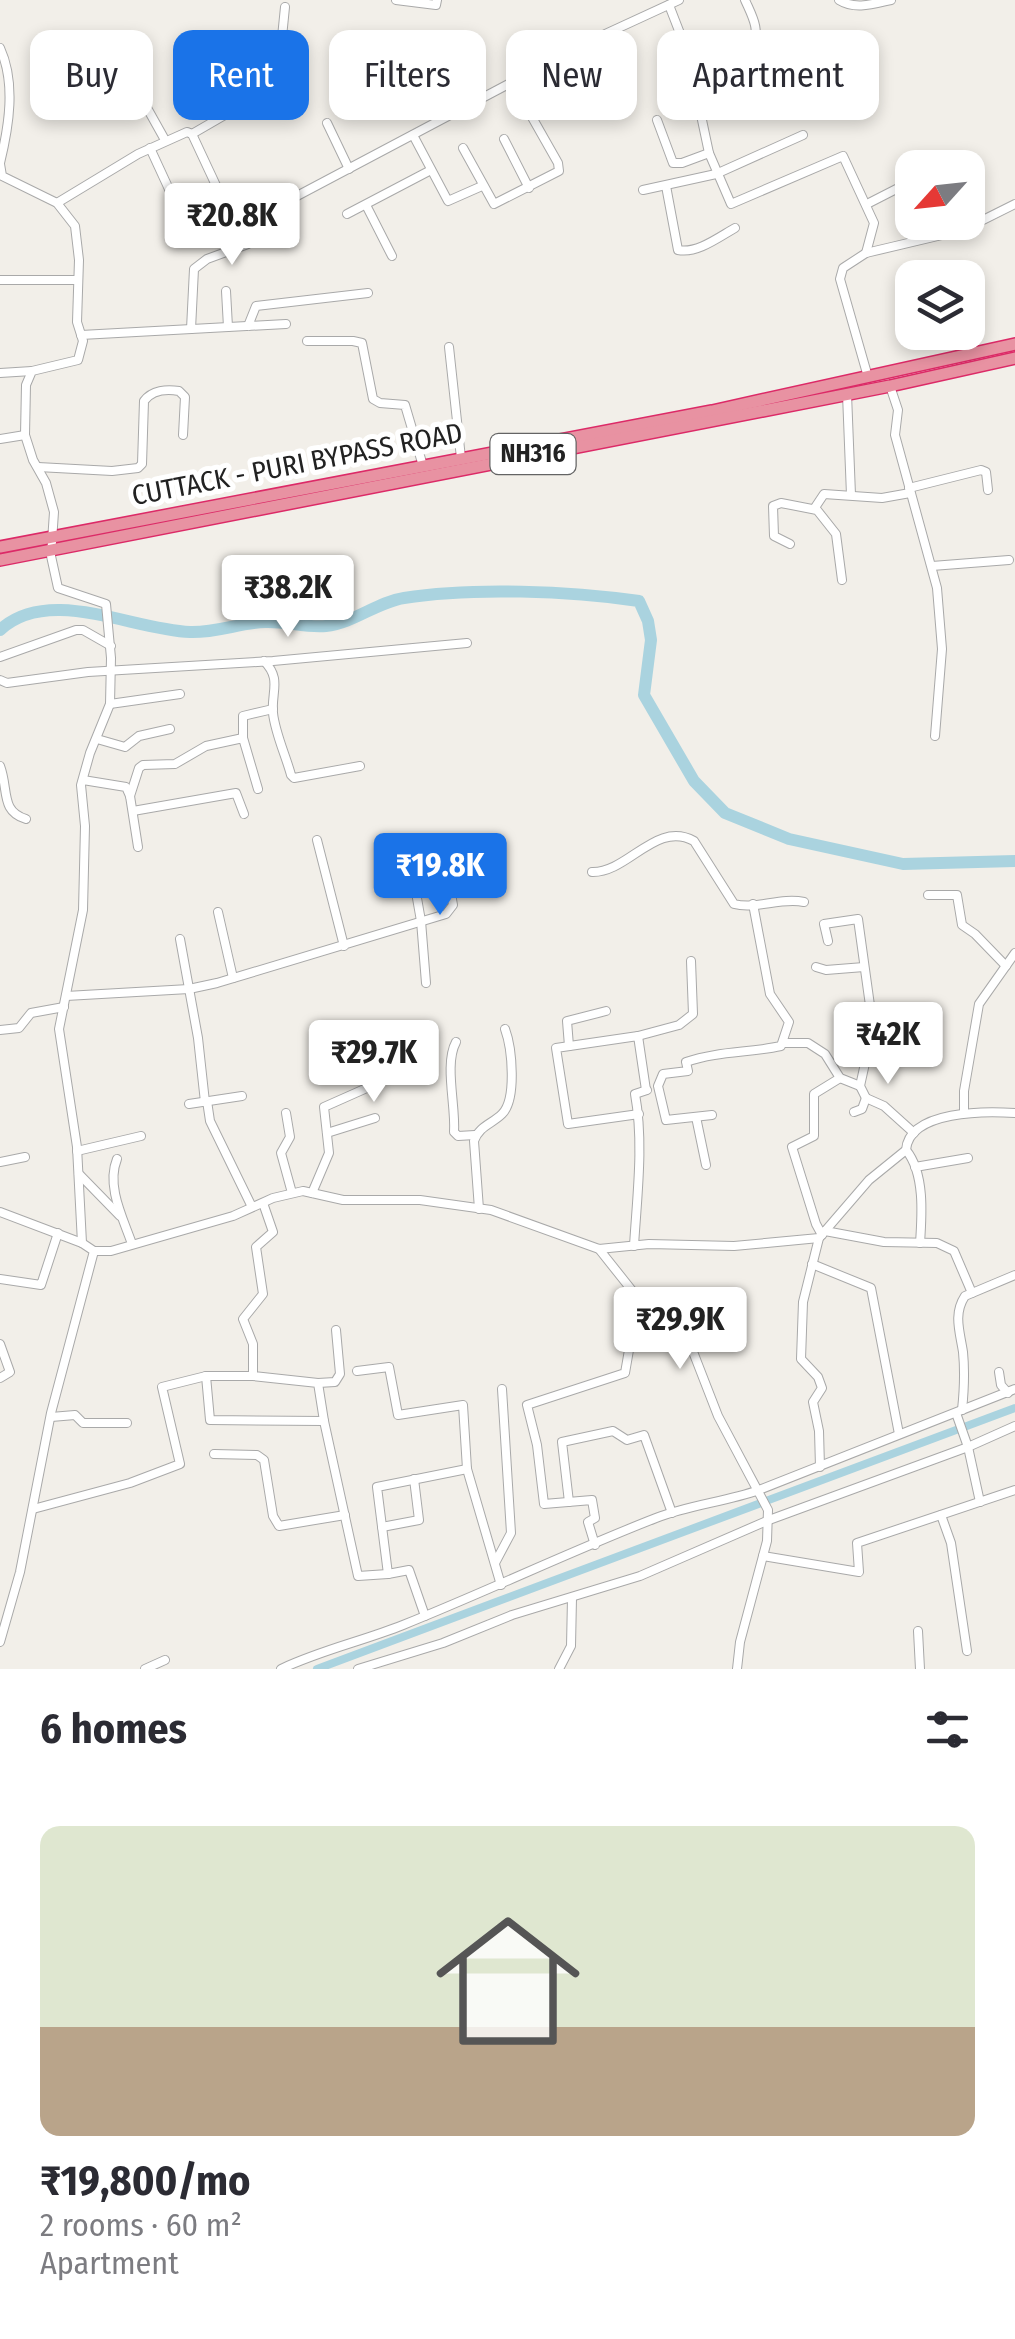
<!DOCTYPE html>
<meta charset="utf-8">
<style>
body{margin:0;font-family:"Fira Sans Condensed",sans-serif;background:#f7f7f7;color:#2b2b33;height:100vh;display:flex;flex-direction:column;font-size:38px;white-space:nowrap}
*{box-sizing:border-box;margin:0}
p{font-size:32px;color:#7c7c81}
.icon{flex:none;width:55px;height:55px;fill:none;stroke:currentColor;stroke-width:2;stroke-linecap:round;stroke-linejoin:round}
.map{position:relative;height:1669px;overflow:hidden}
.details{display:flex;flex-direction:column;background:#fff;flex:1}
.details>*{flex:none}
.hud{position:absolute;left:30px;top:30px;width:955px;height:90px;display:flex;gap:20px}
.needle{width:65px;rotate:243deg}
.controls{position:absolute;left:895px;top:150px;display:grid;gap:20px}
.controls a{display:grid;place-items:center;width:90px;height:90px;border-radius:20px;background:#fff;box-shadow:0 5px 15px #0003;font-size:50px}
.price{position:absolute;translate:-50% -85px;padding:0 22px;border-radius:10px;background:#fff;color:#222;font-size:32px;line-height:65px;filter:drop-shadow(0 2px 5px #0008)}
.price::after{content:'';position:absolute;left:50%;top:60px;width:30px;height:22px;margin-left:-15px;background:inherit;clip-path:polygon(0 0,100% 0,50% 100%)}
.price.selected{background:#1a73e8;color:#fff}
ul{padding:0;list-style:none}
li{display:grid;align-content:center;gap:20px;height:530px;padding:0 40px}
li+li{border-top:2px solid #e1e1e2}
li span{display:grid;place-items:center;height:310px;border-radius:20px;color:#555}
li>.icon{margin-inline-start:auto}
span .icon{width:180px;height:180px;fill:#fffc;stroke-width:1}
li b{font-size:42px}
h2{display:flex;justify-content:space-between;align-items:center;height:120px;padding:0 40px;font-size:42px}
.chip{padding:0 35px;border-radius:20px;background:#fff;box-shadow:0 5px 15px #0003;font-size:35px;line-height:90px}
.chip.selected{background:#1a73e8;color:#fff}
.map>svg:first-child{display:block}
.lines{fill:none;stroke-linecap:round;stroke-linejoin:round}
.canal{stroke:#aad3df;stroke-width:8}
.river{stroke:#aad3df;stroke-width:12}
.minor-casing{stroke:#a9a9a9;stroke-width:10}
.highway-casing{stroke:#dc2a67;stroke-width:14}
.minor{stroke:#fff;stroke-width:8}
.highway{stroke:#e892a2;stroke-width:11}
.labels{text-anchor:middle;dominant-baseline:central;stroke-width:10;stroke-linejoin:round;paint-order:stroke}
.shield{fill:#fff;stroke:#646464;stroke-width:2.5}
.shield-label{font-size:25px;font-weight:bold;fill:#222}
.street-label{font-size:28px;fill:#222;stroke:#fff}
</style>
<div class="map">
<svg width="1015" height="1669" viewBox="0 0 1015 1669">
<rect width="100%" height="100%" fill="#f2efe9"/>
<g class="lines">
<polyline class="canal" points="317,1669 1015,1408"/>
<path class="river" d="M0,630C49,585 132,630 190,632C215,633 240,623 265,622C285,621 306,628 326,626C354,623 377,602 404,598C472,587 570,591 639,601L648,621L651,640L644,695L694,781L725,813L789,839L903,864L1015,861"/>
<defs>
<g id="minor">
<polyline points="396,0 436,5 437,0"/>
<path d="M745,0C752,16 761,30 752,47"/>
<path d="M839,0C855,10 873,4 891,0"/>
<polyline points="669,5 688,54 709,153 731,204 843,156 874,223 866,253"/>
<path d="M0,48C16,83 9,126 0,163"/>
<polyline points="544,65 570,102 598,89"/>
<polyline points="132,81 165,140"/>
<polyline points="657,120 673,163 682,163 709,153"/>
<polyline points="327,123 349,169"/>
<polyline points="192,134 287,79 289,73 281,47 285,7"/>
<polyline points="413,135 448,201 482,186"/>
<polyline points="504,139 529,188"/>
<polyline points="150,148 174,200"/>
<polyline points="463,148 494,204 559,171 558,163 512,82"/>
<polyline points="0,164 2,176 57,203 75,226 79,260 77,322 83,341 78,360 32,371 26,385 25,435 33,460 46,483 54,512 51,556 58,588 106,604 111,658 110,704 90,753 81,785 85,826 83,910 59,1029 77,1147 82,1243 94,1251 51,1413 20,1572 0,1642"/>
<polyline points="919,165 920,168"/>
<path d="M666,186L678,250C697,254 719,237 735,228"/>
<polyline points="643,190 716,174 803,135"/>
<polyline points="57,203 138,154 187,132 192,134 234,224 246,223 588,42 679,0"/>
<polyline points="867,204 912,181"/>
<polyline points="366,205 392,256"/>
<polyline points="347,214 431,170"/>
<polyline points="0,280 78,280"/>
<polyline points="226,291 228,327"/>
<polyline points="248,326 256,306 368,293"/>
<polyline points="191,329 194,269 207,259 248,244 262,215"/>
<polyline points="81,335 286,324"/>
<polyline points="307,341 353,341 362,343 373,399 380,403 405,405 423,466"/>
<polyline points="449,347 461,458"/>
<polyline points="0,373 32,371"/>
<polyline points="868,377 840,279 843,268 866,253 963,230 1015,204"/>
<polyline points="890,386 898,410 895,435 937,588 942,649 935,736"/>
<polyline points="847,394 851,495"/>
<polyline points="0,439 25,435"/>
<path d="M38,467L112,471L138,468L142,464L144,401C152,390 167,389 179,391L185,397L183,435"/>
<polyline points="909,488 981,470 986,472 988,490"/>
<polyline points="814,509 824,494 882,498 910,493"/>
<polyline points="790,544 774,536 773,506 781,503 817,510 836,534 842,580"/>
<polyline points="932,566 1009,560"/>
<polyline points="0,657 76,630 83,630 111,646"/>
<path d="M264,661C282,679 271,692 273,713C275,733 286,756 291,775L294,778L360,766"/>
<polyline points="0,680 7,683 88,672 273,661 467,643"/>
<polyline points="110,704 180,694"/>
<polyline points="243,738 243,716 273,709"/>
<polyline points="97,739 125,747 139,736 170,729"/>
<path d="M0,766C9,790 0,811 26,819"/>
<polyline points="83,780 126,787 130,796 138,847"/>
<polyline points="130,796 139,768 143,765 175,764 206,746 243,738 258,789"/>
<polyline points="133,811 236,793 244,814"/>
<polyline points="317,840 344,946"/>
<polyline points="410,858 421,921 426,983"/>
<path d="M592,872C628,873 656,820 694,841L734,904C756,910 780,897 804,902"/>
<polyline points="928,895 957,895 962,925 975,934 1006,966"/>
<polyline points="218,912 233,978"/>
<polyline points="180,939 198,1038 205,1102"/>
<polyline points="828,941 824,924 858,919 873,1027 860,1086 866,1098"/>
<polyline points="816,967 826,970 864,967"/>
<polyline points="66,996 189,989 217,983 446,914 453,905 444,854"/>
<polyline points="0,1030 19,1028 31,1013 64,1007"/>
<polyline points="638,1036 679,1025 693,1014 691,961"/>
<path d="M456,1042C444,1064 456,1106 454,1132L458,1136L475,1135"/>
<polyline points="783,1043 808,1043 825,1054 840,1078 860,1086"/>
<polyline points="569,1046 567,1021 606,1011"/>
<polyline points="207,1101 210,1121 252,1207"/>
<polyline points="189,1104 242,1096"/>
<polyline points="854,1112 862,1109 866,1098 884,1106 914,1133"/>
<polyline points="286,1113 290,1137 281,1153 292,1193"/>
<polyline points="964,1113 964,1091 979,1004 1015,953"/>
<polyline points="639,1114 568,1124 556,1048 638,1036 646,1090"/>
<path d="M712,1115L666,1120L658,1086L663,1074L688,1071L686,1062C718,1051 749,1053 781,1046L789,1022L770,994L753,904"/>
<polyline points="696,1117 706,1165"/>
<polyline points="327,1133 375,1118"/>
<path d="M906,1150C925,1173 922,1215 920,1243"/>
<polyline points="77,1151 141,1136"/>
<path d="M117,1159C106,1186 123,1218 132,1244"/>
<polyline points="0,1162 25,1157"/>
<polyline points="915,1167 968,1158"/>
<polyline points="79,1174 120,1216"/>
<polyline points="312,1193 329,1153 324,1107 405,1071 411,1066 398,1025"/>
<polyline points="263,1203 273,1232 256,1247 263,1294 243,1319 253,1344 253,1376 318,1383 324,1421"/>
<path d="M479,1209L474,1141C479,1126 492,1124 502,1114C517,1099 512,1048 505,1029"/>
<polyline points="0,1212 82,1243"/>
<polyline points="825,1231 884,1242 937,1243 954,1251 972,1293"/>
<polyline points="822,1235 816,1224 792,1147 814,1136 814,1094 840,1078"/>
<polyline points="819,1238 803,1302 801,1359 818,1377 822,1388 813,1402 819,1431 820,1467"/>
<path d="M634,1246C637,1196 644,1143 635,1094L647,1090"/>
<polyline points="599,1249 638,1298 690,1344 718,1416 768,1510 767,1541 740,1642 737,1669"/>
<path d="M94,1251H111L233,1216L273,1198L303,1191L343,1200H420L491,1210L599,1249L649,1244L734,1246L819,1238L869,1180L906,1150C909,1110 987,1111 1015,1113"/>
<polyline points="812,1264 871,1288 899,1434"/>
<polyline points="0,1279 41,1285 58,1233"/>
<polyline points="0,1344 10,1372 0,1378"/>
<polyline points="357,1371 389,1367 398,1415 463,1405 467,1469"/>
<polyline points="999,1372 1001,1385 1008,1393"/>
<polyline points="206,1376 210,1420 324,1421 358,1576 388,1574"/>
<polyline points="318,1383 335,1382 340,1374 336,1330"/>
<path d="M962,1410C964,1391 965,1372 963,1352C960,1332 953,1314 965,1296L1015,1275"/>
<polyline points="956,1413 968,1447 980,1502"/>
<polyline points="51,1417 75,1415 83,1423 127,1423"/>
<polyline points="214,1454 257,1455 264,1460 273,1516 279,1526 345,1515"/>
<polyline points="569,1502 562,1442 613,1431 627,1440 644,1435 672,1513"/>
<polyline points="33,1509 130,1483 180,1464 162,1387 206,1376 253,1376"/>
<polyline points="941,1515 951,1543 967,1651"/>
<polyline points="382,1527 419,1520 414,1479"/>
<polyline points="595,1545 588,1522 595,1518 592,1500 544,1504 537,1445 527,1405 625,1373 638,1298"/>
<polyline points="763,1556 859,1572 857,1543 1015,1490"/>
<polyline points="495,1563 511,1533 502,1389"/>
<polyline points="425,1616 409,1570 388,1574 377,1487 467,1469 501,1585"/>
<polyline points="918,1631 920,1669"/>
<polyline points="145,1669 165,1660"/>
<path d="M281,1669C321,1650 363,1641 403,1625C488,1591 571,1551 656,1518C689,1505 725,1502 759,1490L1015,1389"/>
<polyline points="358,1669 443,1643 512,1615 640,1576 769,1520 968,1447 1015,1426"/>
<polyline points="559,1669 571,1646 572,1598"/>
</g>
<g id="highway">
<polyline points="0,547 712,411 1015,344"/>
<polyline points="0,560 890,386 1015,358"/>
</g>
</defs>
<use href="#minor" class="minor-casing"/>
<use href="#highway" class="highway-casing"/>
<use href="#minor" class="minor"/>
<use href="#highway" class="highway"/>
</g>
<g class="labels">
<rect class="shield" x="490.5" y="434" width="85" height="40" rx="8"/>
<g class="shield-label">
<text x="533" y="454">NH316</text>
</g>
<g class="street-label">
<text transform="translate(297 464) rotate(-11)">CUTTACK - PURI BYPASS ROAD</text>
</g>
</g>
</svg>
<div class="controls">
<a><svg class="needle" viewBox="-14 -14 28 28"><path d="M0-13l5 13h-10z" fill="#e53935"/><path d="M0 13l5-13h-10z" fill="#7c7c81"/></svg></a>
<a><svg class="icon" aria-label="layers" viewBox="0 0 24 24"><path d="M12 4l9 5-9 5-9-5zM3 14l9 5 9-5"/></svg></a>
</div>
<b class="price" style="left:232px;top:268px">₹20.8K</b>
<b class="price" style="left:288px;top:640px">₹38.2K</b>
<b class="price selected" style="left:440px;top:918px">₹19.8K</b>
<b class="price" style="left:888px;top:1087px">₹42K</b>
<b class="price" style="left:374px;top:1105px">₹29.7K</b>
<b class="price" style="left:680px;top:1372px">₹29.9K</b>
<div class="hud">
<a class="chip">Buy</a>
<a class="chip selected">Rent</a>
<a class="chip">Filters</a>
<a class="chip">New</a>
<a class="chip">Apartment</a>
</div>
</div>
<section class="details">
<h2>6 homes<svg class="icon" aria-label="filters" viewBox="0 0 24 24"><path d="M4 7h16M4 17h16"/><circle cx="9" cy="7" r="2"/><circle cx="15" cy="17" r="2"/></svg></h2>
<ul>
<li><span style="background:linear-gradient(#dfe7d0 65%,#b9a48a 0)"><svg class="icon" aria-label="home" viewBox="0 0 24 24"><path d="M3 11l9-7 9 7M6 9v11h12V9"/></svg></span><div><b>₹19,800/mo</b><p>2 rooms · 60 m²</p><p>Apartment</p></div></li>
</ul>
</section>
